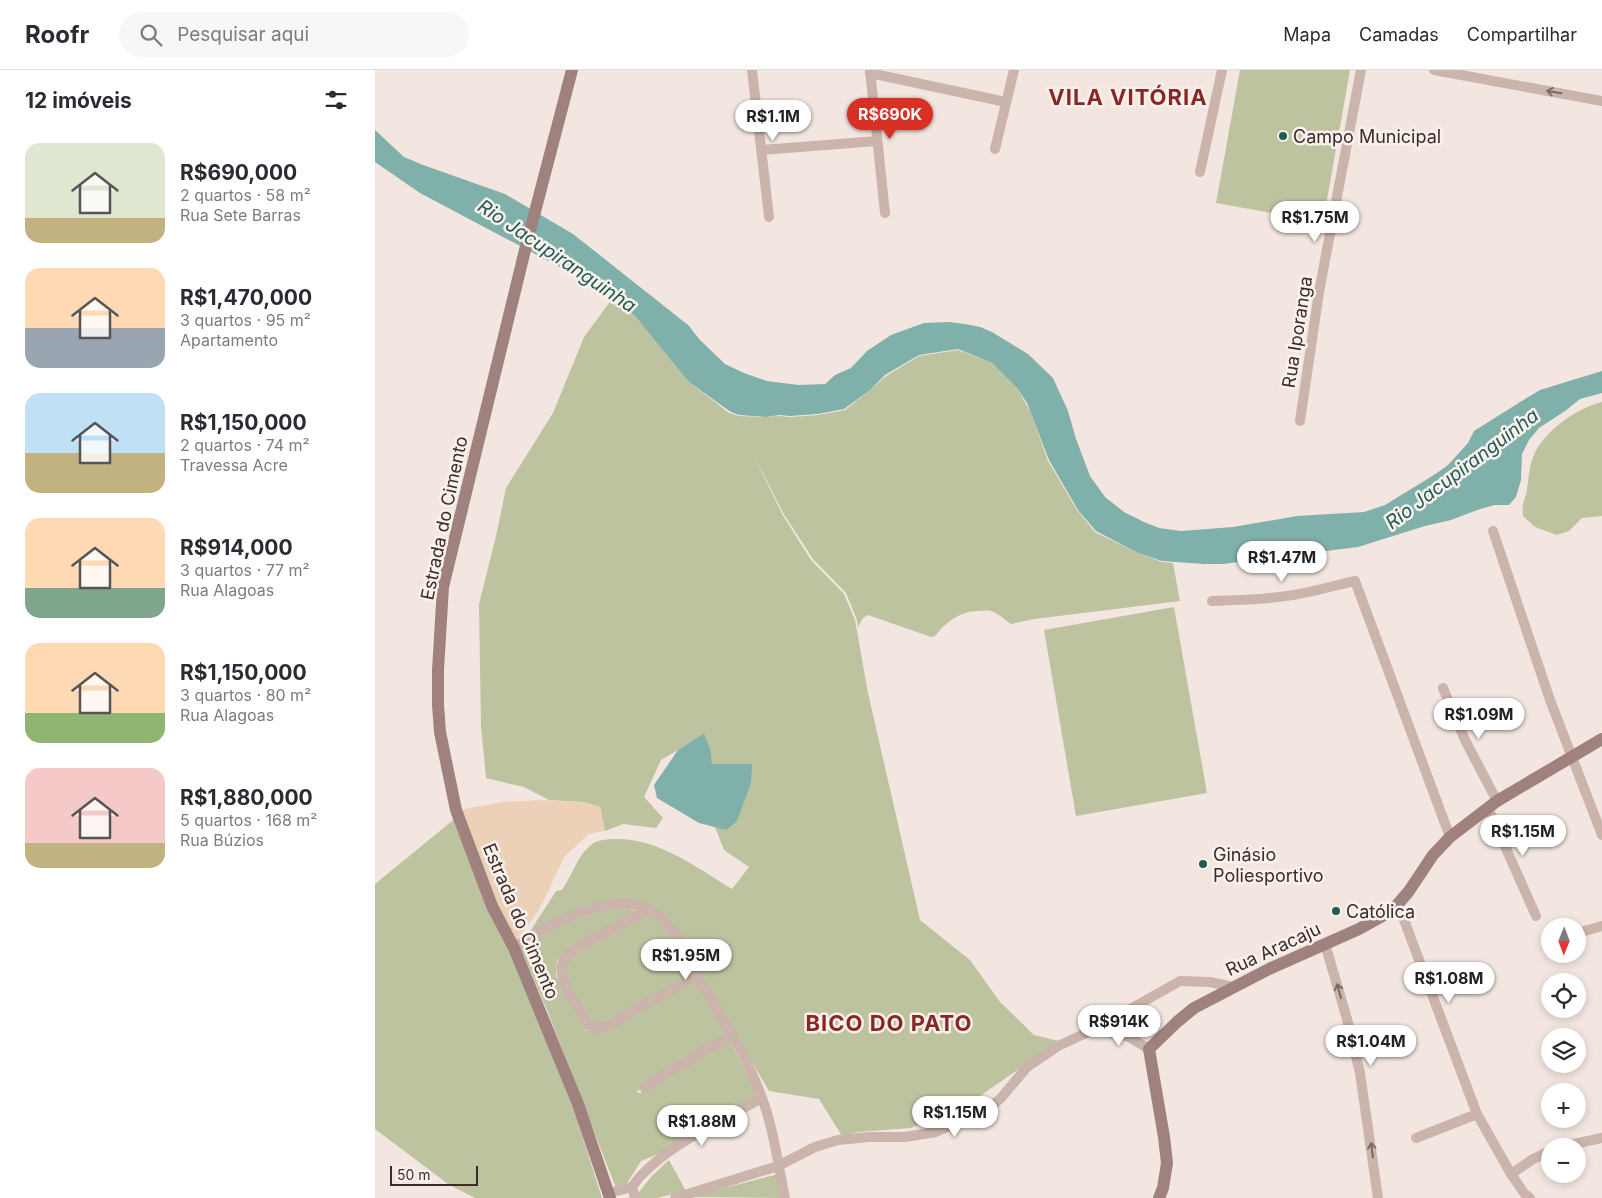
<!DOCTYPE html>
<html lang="pt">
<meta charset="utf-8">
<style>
body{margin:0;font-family:Inter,sans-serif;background:#f7f7f7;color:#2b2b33;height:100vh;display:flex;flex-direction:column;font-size:19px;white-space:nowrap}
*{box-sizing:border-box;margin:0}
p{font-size:16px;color:#7c7c81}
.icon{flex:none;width:28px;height:28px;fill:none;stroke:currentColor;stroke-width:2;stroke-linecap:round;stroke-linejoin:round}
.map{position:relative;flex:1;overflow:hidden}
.side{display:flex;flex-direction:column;background:#fff;width:375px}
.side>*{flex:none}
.needle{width:32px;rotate:181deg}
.controls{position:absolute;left:1166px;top:848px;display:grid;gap:10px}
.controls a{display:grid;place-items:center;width:45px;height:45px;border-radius:50%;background:#fff;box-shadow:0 2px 8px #0003;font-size:25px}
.scale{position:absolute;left:15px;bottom:12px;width:88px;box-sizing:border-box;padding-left:5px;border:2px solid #392c2a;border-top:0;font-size:14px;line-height:18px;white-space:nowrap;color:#392c2a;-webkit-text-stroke:4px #faf1ed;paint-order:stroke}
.price{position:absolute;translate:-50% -42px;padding:0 11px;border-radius:18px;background:#fff;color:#222;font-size:16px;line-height:32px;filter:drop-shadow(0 1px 2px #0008)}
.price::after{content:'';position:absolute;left:50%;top:30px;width:15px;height:11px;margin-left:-8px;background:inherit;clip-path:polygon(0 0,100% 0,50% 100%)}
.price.on{background:#d93025;color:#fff}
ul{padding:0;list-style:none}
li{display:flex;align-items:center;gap:15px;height:125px;padding:0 25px}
li span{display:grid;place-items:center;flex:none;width:140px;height:100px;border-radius:15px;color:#555}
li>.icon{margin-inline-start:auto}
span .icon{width:60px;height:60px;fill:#fffc;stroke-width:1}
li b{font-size:21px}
h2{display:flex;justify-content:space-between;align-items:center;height:60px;padding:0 25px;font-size:21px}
header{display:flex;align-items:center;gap:30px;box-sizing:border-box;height:70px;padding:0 25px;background:#fff;border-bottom:1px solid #e1e1e2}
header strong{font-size:24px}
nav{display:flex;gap:28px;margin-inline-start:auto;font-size:18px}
.search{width:350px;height:45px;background:#f7f7f7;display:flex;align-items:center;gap:12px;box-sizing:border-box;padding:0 18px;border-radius:28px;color:#7c7c81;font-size:19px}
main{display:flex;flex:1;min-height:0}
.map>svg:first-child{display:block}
.green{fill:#bdc29f}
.sand{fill:#edd0b8}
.water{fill:#7fb0a9}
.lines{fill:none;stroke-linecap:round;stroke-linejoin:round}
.street{stroke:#cbb4ab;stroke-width:10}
.secondary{stroke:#9f827d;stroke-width:12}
.oneway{stroke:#7b6964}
.poi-dot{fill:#205b53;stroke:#faf1ed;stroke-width:2}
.labels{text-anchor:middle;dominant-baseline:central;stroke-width:5;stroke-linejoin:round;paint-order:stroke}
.poi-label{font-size:18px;fill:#392c2a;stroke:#faf1ed;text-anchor:start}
.street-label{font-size:18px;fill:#392c2a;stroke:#faf1ed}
.water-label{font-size:19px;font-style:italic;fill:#205b53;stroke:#faf1ed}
.district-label{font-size:22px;font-weight:bold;letter-spacing:1px;fill:#882824;stroke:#faf1ed}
</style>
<header>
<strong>Roofr</strong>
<div class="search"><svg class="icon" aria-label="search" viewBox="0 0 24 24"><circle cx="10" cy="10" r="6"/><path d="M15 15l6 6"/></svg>Pesquisar aqui</div>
<nav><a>Mapa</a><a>Camadas</a><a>Compartilhar</a></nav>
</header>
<main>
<section class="side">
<h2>12 imóveis<svg class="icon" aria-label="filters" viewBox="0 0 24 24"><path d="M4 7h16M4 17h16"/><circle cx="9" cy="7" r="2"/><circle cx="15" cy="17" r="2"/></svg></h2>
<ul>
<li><span style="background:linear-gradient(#dfe7d0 75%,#c2b280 0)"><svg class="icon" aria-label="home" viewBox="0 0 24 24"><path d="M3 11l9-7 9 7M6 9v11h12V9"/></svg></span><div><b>R$690,000</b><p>2 quartos · 58 m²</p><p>Rua Sete Barras</p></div></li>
<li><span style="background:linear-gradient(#ffd9b3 60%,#9aa5b1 0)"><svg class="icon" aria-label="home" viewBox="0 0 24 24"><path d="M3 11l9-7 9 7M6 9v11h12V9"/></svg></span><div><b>R$1,470,000</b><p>3 quartos · 95 m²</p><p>Apartamento</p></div></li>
<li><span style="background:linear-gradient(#bfe0f5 60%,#c2b280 0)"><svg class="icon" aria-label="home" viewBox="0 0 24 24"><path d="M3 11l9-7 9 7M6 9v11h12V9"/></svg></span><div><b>R$1,150,000</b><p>2 quartos · 74 m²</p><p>Travessa Acre</p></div></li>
<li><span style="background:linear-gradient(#ffd9b3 70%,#7fa58c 0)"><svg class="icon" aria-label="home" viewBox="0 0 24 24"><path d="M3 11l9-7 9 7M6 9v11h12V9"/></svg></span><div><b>R$914,000</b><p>3 quartos · 77 m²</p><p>Rua Alagoas</p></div></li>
<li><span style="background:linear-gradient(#ffd9b3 70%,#8fb573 0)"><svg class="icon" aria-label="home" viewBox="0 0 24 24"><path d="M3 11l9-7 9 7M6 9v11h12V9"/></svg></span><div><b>R$1,150,000</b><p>3 quartos · 80 m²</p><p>Rua Alagoas</p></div></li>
<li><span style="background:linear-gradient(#f6c9c9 75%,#c2b280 0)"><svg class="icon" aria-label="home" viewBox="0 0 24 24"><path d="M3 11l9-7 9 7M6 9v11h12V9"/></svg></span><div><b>R$1,880,000</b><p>5 quartos · 168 m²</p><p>Rua Búzios</p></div></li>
</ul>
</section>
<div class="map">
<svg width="1227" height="1128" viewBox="0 0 1227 1128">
<rect width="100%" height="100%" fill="#f3e6e0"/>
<g class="green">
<polygon points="865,0 975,0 948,152 841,133"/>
<path d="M237,229L260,246L313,311L354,343L364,346L391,347L404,346L415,347L443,345L470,340L495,320L511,306L544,286L583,280L617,293L642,318L656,343L673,391L702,440L720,462L763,483L787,492L798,493L805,531L659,549L636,554C630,550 623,543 616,541C612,540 607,541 604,541C585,541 571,552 560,566L556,567L493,545L488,548L483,557L482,550L471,523L438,489L408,443L377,381L407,444L436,490L469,524L480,550L493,623L545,850L595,890L625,932L659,965L684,971L592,1035L536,1058L483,1062L467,1066L444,1029L394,1021L296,856L253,831L154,863L181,821L187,820C197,806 202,786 216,775C223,769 229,770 238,769C282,767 321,797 357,819L374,797L349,780L340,757L351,760L337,694L336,681L329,663L303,680L286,690L269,727L288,748L281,758L248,754L230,761L225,737L208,732L174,730L149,717L111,708L106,656L104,534L121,466L131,418L178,343L209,267Z"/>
<path d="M1227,332V446L1207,448L1194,461L1182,465L1160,457L1148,446C1148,442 1147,437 1148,434C1149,429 1152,424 1152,419C1154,408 1154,395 1159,385C1169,361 1202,338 1227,332Z"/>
<polygon points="799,537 832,723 701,746 669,560"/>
<polygon points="82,747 137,882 199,1040 227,1128 100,1128 73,1114 0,1059 0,814"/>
<polygon points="249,838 262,841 197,876 182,891 181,906 211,961 229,960 321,908 354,964 261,1022 266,1023 267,1019 353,968 385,1028 281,1085 266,1091 244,1126 172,940 145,877 166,862 232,839"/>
<polygon points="273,842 289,854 318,904 227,955 218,957 189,906 191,889"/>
<polygon points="294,1090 311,1121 282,1128 259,1128 277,1106"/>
<polygon points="404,1104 408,1128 314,1127"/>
</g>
<polygon class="sand" points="166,730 208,732 225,737 230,761 214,764 190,786 163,842 139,873 119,837 84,740 128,732"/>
<g class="water">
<polygon points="0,60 29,87 48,95 130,124 198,164 313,255 325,270 350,294 369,303 392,311 424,315 450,314 460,305 476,298 492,281 516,265 549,253 574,252 590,254 605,257 617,262 653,284 678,308 693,341 701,369 715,406 730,427 749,442 769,452 784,458 806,461 858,457 922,446 989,442 1010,435 1059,405 1073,395 1093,373 1099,361 1150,329 1165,320 1227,301 1227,323 1205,329 1190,341 1164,358 1154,370 1147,384 1146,410 1141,427 1134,435 1120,435 1105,439 1076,450 1050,456 983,477 848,494 829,494 787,491 763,483 721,461 703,440 674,390 652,333 642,318 617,293 583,279 544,285 510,305 495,320 469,339 443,344 415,346 404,345 391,347 364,345 356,342 343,333 313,311 260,246 246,235 198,204 45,123 0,92"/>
<polygon points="329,663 336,681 337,694 377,694 376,713 362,751 351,760 324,753 282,728 279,715 303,680"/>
</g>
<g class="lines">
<g class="street">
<polyline points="377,0 394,147"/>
<polyline points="495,0 510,143"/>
<polyline points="1059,0 1227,31"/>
<polyline points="495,3 631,32"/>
<polyline points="620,79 639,0"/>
<polyline points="386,80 502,71"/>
<polyline points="825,102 847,0"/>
<polyline points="925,351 944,222 986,0"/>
<polyline points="1118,461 1175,630 1227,765"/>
<path d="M837,531C871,530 905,529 938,521C952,518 966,514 980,511L1075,767"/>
<polyline points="1068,618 1090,670 1122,731"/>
<polyline points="1113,738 1161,846"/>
<polyline points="1023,834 1102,1044 1136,1104 1149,1123 1155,1128"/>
<path d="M273,840L199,879C194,884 189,888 187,895C183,912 205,940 213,955L218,958L230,957L322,905"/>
<polyline points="1202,863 1227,856"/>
<polyline points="950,874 972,949 985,1003 1003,1128"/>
<path d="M139,878C164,857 228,828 261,835C267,836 274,840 279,842C298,853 313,889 323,908C346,946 372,986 387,1028C399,1060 403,1095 410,1128"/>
<polyline points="720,959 752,966 774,979"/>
<polyline points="269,1017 356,965"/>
<polyline points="1041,1068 1102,1044"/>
<polyline points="1190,1076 1227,1068"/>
<polyline points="1136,1104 1158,1089 1175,1081"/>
<polyline points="234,1123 257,1117"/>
<path d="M260,1128L257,1117C282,1080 348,1050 387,1028"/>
<polyline points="300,1128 403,1096 440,1077 463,1070 494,1067 530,1067 561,1062 611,1041 626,1028 652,997 683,976 720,959 805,911 835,912 858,917"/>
</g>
<g class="secondary">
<polyline points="197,0 150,180 68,517 63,600 63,635 65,662 81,740 117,836 139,878 203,1034 235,1128"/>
<polyline points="784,1128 788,1118 792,1093 789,1067 774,979 802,952 819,938 894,899 984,859 1011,844 1023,834 1034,821 1058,785 1075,767 1122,731 1227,669"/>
</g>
</g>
<defs><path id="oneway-shaft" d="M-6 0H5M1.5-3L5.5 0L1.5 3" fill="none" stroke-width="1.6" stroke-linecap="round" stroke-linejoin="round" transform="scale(1.25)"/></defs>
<g class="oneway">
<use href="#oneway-shaft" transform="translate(1179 22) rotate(-170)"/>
<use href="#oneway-shaft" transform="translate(964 921) rotate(-106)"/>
<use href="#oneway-shaft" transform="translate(997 1080) rotate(-97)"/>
</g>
<g class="poi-dot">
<circle cx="908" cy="66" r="5"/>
<circle cx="828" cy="794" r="5"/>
<circle cx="961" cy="841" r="5"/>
</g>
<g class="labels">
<g class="poi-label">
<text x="918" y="66">Campo Municipal</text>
<text x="838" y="784">Ginásio<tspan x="838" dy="21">Poliesportivo</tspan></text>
<text x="971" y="841">Católica</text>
</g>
<g class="street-label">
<text transform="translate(922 262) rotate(-81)">Rua Iporanga</text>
<text transform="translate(69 448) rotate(-78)">Estrada do Cimento</text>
<text transform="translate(146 851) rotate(67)">Estrada do Cimento</text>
<text transform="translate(898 879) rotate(-25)">Rua Aracaju</text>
</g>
<g class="water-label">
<text transform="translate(182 186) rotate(34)">Rio Jacupiranguinha</text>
<text transform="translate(1087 399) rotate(-37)">Rio Jacupiranguinha</text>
</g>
<g class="district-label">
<text x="753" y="27">VILA VITÓRIA</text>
<text x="514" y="953">BICO DO PATO</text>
</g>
</g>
</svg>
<div class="controls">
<a><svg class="needle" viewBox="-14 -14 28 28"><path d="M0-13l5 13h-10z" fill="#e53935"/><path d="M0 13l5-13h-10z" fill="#7c7c81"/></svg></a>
<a><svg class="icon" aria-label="locate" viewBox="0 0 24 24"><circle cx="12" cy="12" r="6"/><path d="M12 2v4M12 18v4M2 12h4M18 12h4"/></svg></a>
<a><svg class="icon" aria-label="layers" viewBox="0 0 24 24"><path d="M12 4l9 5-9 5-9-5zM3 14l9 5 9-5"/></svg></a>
<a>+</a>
<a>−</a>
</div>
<div class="scale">50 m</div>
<b class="price on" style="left:515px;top:70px">R$690K</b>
<b class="price" style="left:398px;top:72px">R$1.1M</b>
<b class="price" style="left:940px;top:173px">R$1.75M</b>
<b class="price" style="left:907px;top:513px">R$1.47M</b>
<b class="price" style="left:1104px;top:670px">R$1.09M</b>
<b class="price" style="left:1148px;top:787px">R$1.15M</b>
<b class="price" style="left:311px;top:911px">R$1.95M</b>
<b class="price" style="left:1074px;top:934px">R$1.08M</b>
<b class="price" style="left:744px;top:977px">R$914K</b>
<b class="price" style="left:996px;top:997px">R$1.04M</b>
<b class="price" style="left:580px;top:1068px">R$1.15M</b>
<b class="price" style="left:327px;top:1077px">R$1.88M</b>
</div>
</main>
